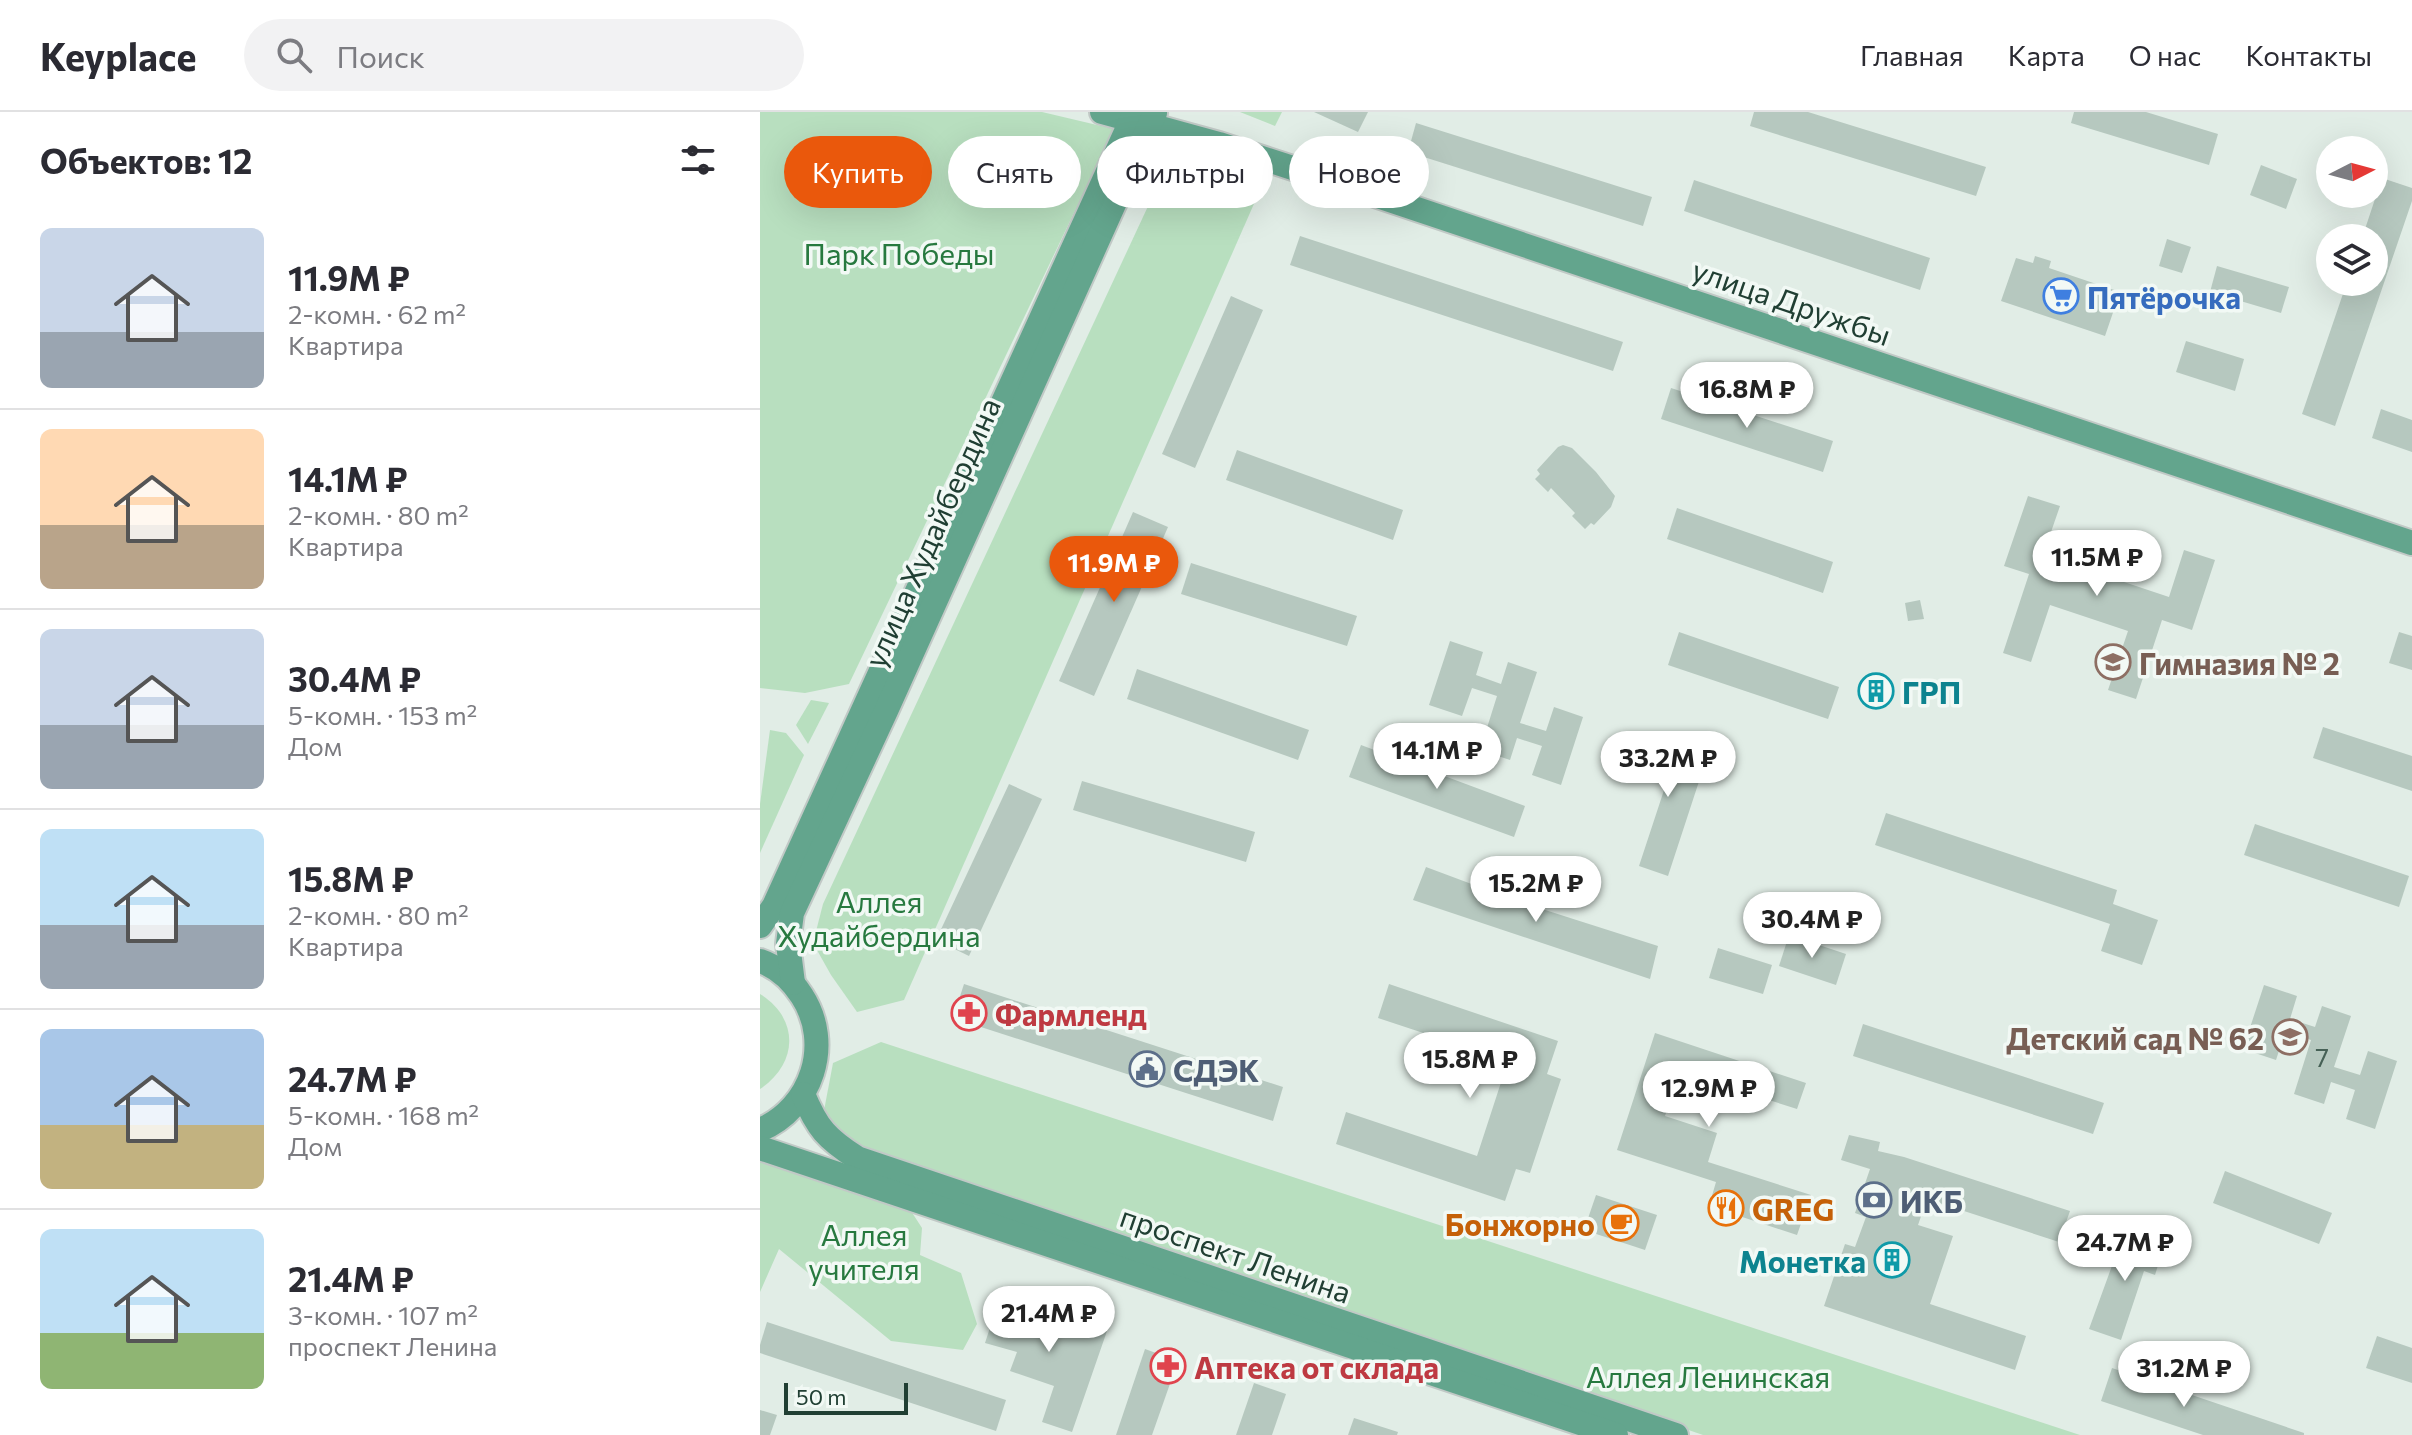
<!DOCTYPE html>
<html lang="ru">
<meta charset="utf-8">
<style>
body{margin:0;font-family:Commissioner,sans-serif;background:#f2f2f3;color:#2b2b33;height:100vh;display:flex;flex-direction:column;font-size:30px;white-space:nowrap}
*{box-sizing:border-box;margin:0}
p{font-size:26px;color:#7c7c81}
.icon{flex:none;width:44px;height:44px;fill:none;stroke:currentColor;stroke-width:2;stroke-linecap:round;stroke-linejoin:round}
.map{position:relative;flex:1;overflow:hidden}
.side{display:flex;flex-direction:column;background:#fff;width:760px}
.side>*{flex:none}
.hud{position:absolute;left:24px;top:24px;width:760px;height:72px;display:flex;gap:16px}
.needle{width:52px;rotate:84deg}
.fabs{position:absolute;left:1556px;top:24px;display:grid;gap:16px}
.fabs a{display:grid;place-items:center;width:72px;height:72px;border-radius:50%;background:#fff;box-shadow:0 8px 32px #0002;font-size:40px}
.scale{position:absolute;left:24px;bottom:20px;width:124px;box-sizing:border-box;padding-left:8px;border:4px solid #203f33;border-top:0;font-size:22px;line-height:28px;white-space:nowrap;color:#203f33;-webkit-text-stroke:6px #f2f9f5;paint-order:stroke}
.price{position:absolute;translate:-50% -68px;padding:0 18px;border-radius:28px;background:#fff;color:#222;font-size:26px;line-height:52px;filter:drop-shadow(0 2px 4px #0008)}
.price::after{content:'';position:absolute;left:50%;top:48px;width:24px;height:18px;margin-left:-12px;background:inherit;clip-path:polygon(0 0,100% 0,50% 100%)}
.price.selected{background:#ea580c;color:#fff}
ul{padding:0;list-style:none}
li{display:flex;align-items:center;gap:24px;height:200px;padding:0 40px}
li+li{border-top:2px solid #e1e1e2}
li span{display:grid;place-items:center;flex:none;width:224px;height:160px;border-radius:12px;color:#555}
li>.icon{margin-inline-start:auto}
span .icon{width:96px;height:96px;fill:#fffc;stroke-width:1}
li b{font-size:34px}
h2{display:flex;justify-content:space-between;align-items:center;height:96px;padding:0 40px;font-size:34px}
.tag{padding:0 28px;border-radius:36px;background:#fff;box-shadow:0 8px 32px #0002;font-size:28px;line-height:72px}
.tag.selected{background:#ea580c;color:#fff}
header{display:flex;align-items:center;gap:48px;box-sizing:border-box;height:112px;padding:0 40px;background:#fff;border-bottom:2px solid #e1e1e2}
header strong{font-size:38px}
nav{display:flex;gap:44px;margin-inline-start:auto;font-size:28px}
.search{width:560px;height:72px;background:#f2f2f3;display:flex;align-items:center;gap:20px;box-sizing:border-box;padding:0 28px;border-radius:44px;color:#7c7c81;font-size:30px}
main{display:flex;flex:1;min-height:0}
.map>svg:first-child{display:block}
.green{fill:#b8dfbf}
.building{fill:#b6c8bf}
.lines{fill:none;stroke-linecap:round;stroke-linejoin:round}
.major-casing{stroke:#c1c9c6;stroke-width:28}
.major{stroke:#63a58d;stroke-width:24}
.labels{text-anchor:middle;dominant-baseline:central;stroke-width:7;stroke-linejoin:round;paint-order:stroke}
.number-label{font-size:26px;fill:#466156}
.park-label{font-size:30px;fill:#27793f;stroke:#f2f9f5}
.shop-label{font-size:30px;font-weight:bold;fill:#366cbe;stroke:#f2f9f5;text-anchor:start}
.street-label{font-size:30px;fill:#203f33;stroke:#f2f9f5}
.education-label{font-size:30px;font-weight:bold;fill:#785e54;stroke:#f2f9f5;text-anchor:start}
.culture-label{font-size:30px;font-weight:bold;fill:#0d838f;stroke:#f2f9f5;text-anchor:start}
.health-label{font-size:30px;font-weight:bold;fill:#be3a42;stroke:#f2f9f5;text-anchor:start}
.service-label{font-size:30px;font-weight:bold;fill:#4e5e75;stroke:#f2f9f5;text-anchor:start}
.food-label{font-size:30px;font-weight:bold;fill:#c56008;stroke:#f2f9f5;text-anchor:start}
</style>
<header>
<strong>Keyplace</strong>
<div class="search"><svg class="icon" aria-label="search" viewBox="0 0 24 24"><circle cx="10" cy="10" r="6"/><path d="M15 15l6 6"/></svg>Поиск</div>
<nav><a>Главная</a><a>Карта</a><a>О нас</a><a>Контакты</a></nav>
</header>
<main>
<section class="side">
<h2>Объектов: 12<svg class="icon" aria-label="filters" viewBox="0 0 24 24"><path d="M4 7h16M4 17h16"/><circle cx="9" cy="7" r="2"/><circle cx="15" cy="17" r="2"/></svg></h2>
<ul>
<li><span style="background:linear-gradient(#c9d6e8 65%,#9aa5b1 0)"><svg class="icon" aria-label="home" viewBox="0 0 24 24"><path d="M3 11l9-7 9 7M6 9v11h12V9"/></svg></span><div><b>11.9M ₽</b><p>2-комн. · 62 m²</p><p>Квартира</p></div></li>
<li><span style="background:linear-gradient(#ffd9b3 60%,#b9a48a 0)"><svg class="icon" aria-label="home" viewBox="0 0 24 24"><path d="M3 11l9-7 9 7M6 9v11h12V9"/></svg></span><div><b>14.1M ₽</b><p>2-комн. · 80 m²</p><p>Квартира</p></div></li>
<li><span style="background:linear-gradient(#c9d6e8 60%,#9aa5b1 0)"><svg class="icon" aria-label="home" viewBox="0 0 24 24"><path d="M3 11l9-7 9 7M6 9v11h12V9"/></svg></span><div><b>30.4M ₽</b><p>5-комн. · 153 m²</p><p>Дом</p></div></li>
<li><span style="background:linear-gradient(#bfe0f5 60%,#9aa5b1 0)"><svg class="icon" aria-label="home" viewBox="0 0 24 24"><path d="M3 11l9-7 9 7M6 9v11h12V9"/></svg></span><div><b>15.8M ₽</b><p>2-комн. · 80 m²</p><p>Квартира</p></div></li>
<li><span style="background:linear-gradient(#a9c7e8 60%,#c2b280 0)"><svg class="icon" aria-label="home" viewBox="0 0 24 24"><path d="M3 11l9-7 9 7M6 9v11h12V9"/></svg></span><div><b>24.7M ₽</b><p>5-комн. · 168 m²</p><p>Дом</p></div></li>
<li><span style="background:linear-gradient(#bfe0f5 65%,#8fb573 0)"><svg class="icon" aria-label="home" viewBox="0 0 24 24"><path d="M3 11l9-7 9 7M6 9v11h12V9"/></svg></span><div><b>21.4M ₽</b><p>3-комн. · 107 m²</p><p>проспект Ленина</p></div></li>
</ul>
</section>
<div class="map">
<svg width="1652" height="1323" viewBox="0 0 1652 1323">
<rect width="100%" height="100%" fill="#e1ede6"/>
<g class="green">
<polygon points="0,0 282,0 354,17 89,572 45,581 0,576"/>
<polygon points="480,0 522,0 515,14"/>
<polygon points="417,32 504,69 144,888 97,900 71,863 53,831 63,792"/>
<polygon points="51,588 69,591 48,632 36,613"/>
<polygon points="10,618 26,621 44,643 0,741 0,692"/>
<path d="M0,882C40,907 38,952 0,977Z"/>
<polygon points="121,930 1320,1323 943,1323 92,1030 63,1004 73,951"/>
<polygon points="0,1047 151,1099 162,1116 160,1143 201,1161 217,1212 203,1238 131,1229 19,1137 0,1180"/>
</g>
<g class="building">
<polygon points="554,0 608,0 598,20"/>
<polygon points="994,0 1048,0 1226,55 1216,84 990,14"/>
<polygon points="1314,0 1386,0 1458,22 1449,53 1311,11"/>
<polygon points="656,11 892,85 883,114 648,40"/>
<polygon points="1501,53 1537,67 1526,97 1490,83"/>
<polygon points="1622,66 1652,76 1652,89 1575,314 1542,302 1587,170 1614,170 1614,126 1602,126"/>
<polygon points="934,68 1170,146 1160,178 924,99"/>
<polygon points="540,124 863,230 853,259 530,153"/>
<polygon points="1407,127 1431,135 1422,161 1399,154"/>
<polygon points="1275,144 1291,149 1289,156 1360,180 1345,224 1241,189 1256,146 1273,151"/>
<polygon points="1457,154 1529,175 1521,201 1450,180"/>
<polygon points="471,184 503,198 435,356 402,342"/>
<polygon points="1426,229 1484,247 1475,279 1416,260"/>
<polygon points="911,276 1073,329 1063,360 901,307"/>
<polygon points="1621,297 1652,308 1652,340 1612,326"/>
<polygon points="803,333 812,336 836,360 855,384 851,395 834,413 831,411 825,417 812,404 815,401 791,376 788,380 775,367 780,362 777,358 798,335"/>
<polygon points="477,338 643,398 633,428 466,368"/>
<polygon points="1268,384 1300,394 1283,443 1409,485 1424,438 1455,448 1432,518 1402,508 1376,587 1348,578 1368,519 1290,493 1271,550 1243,541 1269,462 1244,454"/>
<polygon points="917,396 1073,450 1063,481 907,427"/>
<polygon points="373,400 408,415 334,584 299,569"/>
<polygon points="431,451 597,504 587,534 421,482"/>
<polygon points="1160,488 1164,507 1148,509 1145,491"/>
<polygon points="919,520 1079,575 1068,607 908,553"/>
<polygon points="1639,520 1652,524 1652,558 1629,551"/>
<polygon points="690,529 723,540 716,563 741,572 748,550 777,560 760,611 786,619 794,595 823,605 801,673 772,663 782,634 757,626 750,648 720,638 737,584 712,576 702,604 669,593"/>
<polygon points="377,557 549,618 538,648 367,587"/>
<polygon points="1563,615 1652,644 1652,679 1553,646"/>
<polygon points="883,622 895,627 894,630 946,648 908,764 879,754 907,669 872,656"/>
<polygon points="601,633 765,694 754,725 589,665"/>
<polygon points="322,669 495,720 486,750 313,698"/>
<polygon points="249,672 282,687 209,844 176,828"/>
<polygon points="1126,701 1357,778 1353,792 1398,808 1382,853 1341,839 1350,812 1115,733"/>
<polygon points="1495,712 1649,764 1639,795 1484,743"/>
<polygon points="666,755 757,789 898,834 890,867 653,788"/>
<polygon points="1029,823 1086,842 1076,873 1019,854"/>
<polygon points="958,836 1012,853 1003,882 949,866"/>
<polygon points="204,872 523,975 513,1009 193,906"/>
<polygon points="629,872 798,929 787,962 801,967 770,1061 756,1057 745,1089 576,1032 586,1000 717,1044 748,949 618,906"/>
<polygon points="1504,873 1537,884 1530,907 1555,915 1562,894 1591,904 1574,955 1600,963 1608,939 1637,949 1615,1017 1586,1007 1595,978 1571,970 1564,992 1534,982 1551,928 1525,920 1516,948 1483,937"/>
<polygon points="1103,912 1344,991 1333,1022 1093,944"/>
<polygon points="895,921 1046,971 1037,997 950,969 946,982 915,972 905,1004 957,1021 948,1050 1051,1083 1037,1123 949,1094 956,1070 857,1038"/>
<polygon points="1089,1023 1120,1030 1118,1039 1144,1045 1310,1099 1299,1130 1167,1087 1158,1113 1193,1124 1170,1192 1266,1224 1255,1258 1064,1194 1085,1132 1095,1135 1106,1105 1095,1101 1110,1057 1081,1048"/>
<polygon points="1465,1059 1572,1101 1559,1132 1453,1091"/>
<polygon points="836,1083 897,1103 885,1138 824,1118"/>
<polygon points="1365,1118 1405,1131 1395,1163 1384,1159 1361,1228 1329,1217"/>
<polygon points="241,1182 347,1219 312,1320 282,1310 294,1274 250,1259 257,1240 225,1231"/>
<polygon points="7,1210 246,1288 236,1319 0,1241 0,1233"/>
<polygon points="1617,1224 1652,1236 1652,1271 1606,1256"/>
<polygon points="385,1237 418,1249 392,1323 356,1323"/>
<polygon points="1352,1256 1544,1321 1544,1323 1443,1323 1341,1289"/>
<polygon points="494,1271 526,1282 512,1323 476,1323"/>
<polygon points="0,1298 17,1303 10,1323 0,1323"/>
<polygon points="594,1306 638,1320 637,1323 588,1323"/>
</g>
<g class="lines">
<defs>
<g id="major">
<polyline points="342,0 459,32 597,77 1652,431"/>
<polyline points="0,814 14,794 375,0"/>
<path d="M0,849C18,855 31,867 42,884C73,932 52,996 0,1018"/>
<polyline points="33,871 28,832 32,801 126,599 395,1"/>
<path d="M43,982C57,1016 67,1027 97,1046L916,1323"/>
<polyline points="0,1036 856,1323"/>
</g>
</defs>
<use href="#major" class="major-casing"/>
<use href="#major" class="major"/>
</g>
<defs>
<symbol id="supermarket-ring" viewBox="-11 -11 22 22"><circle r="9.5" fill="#f2f9f5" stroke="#3f7fe0" stroke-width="1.5"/><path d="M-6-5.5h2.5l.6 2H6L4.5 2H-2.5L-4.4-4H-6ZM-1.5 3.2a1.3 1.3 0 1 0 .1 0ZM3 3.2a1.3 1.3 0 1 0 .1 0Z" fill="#3f7fe0"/></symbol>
<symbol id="school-ring" viewBox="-11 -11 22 22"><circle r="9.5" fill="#f2f9f5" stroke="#8d6e63" stroke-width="1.5"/><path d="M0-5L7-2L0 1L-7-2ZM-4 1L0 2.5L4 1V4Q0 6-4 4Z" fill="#8d6e63"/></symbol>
<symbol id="building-ring" viewBox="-11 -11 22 22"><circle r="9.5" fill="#f2f9f5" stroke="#0f9aa8" stroke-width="1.5"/><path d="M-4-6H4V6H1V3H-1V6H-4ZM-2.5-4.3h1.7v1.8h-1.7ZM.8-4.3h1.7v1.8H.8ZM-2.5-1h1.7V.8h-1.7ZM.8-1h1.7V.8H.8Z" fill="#0f9aa8"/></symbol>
<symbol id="pharmacy-ring" viewBox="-11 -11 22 22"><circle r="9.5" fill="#f2f9f5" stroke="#e0444e" stroke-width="1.5"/><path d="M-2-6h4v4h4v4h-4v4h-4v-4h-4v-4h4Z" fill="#e0444e"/></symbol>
<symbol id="civic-ring" viewBox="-11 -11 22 22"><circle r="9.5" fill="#f2f9f5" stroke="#5c6f8a" stroke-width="1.5"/><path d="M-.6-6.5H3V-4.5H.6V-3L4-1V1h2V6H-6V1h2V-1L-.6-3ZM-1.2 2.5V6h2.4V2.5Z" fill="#5c6f8a"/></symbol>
<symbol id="bank-ring" viewBox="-11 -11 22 22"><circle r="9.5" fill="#f2f9f5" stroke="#5c6f8a" stroke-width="1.5"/><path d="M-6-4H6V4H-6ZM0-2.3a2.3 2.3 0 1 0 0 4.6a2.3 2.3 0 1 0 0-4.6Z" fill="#5c6f8a"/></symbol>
<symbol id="restaurant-ring" viewBox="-11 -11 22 22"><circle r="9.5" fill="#f2f9f5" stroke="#e8710a" stroke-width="1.5"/><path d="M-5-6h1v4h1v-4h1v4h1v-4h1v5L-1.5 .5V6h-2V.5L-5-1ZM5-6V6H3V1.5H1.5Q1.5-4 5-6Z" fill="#e8710a"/></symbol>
<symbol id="cafe-ring" viewBox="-11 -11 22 22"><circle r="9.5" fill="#f2f9f5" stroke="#e8710a" stroke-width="1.5"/><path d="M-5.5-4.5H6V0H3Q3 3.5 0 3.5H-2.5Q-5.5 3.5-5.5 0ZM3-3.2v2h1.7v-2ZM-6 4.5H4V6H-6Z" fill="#e8710a"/></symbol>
</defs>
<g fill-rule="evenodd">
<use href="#supermarket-ring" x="1281" y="164" width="40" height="40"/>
<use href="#school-ring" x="1333" y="530" width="40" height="40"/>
<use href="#building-ring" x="1096" y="559" width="40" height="40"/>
<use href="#pharmacy-ring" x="189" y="881" width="40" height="40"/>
<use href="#school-ring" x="1510" y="905" width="40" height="40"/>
<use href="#civic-ring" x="367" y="937" width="40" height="40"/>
<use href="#bank-ring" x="1094" y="1068" width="40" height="40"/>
<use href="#restaurant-ring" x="946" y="1076" width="40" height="40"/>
<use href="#cafe-ring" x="841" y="1091" width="40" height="40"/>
<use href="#building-ring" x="1112" y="1128" width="40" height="40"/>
<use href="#pharmacy-ring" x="388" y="1234" width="40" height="40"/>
</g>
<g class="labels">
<g class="number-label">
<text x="1562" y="944">7</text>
</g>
<g class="park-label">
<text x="139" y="140">Парк Победы</text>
<text x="119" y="788">Аллея<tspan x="119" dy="34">Худайбердина</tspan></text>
<text x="104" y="1121">Аллея<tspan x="104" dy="34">учителя</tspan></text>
<text x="948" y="1263">Аллея Ленинская</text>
</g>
<g class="shop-label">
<text x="1327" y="184">Пятёрочка</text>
</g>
<g class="street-label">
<text transform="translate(1032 189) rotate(19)">улица Дружбы</text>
<text transform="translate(171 420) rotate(-66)">улица Худайбердина</text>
<text transform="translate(476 1141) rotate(19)">проспект Ленина</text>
</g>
<g class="education-label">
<text x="1379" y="550">Гимназия № 2</text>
<text x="1504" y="925" text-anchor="end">Детский сад № 62</text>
</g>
<g class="culture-label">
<text x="1142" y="579">ГРП</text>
<text x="1106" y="1148" text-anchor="end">Монетка</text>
</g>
<g class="health-label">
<text x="235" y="901">Фармленд</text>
<text x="434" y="1254">Аптека от склада</text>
</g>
<g class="service-label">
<text x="413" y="957">СДЭК</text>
<text x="1140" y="1088">ИКБ</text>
</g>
<g class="food-label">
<text x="992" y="1096">GREG</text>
<text x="835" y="1111" text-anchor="end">Бонжорно</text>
</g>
</g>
</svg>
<div class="fabs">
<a><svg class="needle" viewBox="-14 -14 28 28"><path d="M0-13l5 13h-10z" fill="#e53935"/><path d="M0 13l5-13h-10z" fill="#7c7c81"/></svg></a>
<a><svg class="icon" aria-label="layers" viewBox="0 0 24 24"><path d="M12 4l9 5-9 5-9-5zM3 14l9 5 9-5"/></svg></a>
</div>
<div class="scale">50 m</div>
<b class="price" style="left:987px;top:318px">16.8M ₽</b>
<b class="price" style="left:1337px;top:486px">11.5M ₽</b>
<b class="price selected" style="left:354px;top:492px">11.9M ₽</b>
<b class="price" style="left:677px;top:679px">14.1M ₽</b>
<b class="price" style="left:908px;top:687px">33.2M ₽</b>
<b class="price" style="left:776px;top:812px">15.2M ₽</b>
<b class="price" style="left:1052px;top:848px">30.4M ₽</b>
<b class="price" style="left:710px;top:988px">15.8M ₽</b>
<b class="price" style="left:949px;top:1017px">12.9M ₽</b>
<b class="price" style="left:1365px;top:1171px">24.7M ₽</b>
<b class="price" style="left:289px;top:1242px">21.4M ₽</b>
<b class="price" style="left:1424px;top:1297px">31.2M ₽</b>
<div class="hud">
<a class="tag selected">Купить</a>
<a class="tag">Снять</a>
<a class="tag">Фильтры</a>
<a class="tag">Новое</a>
</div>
</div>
</main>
